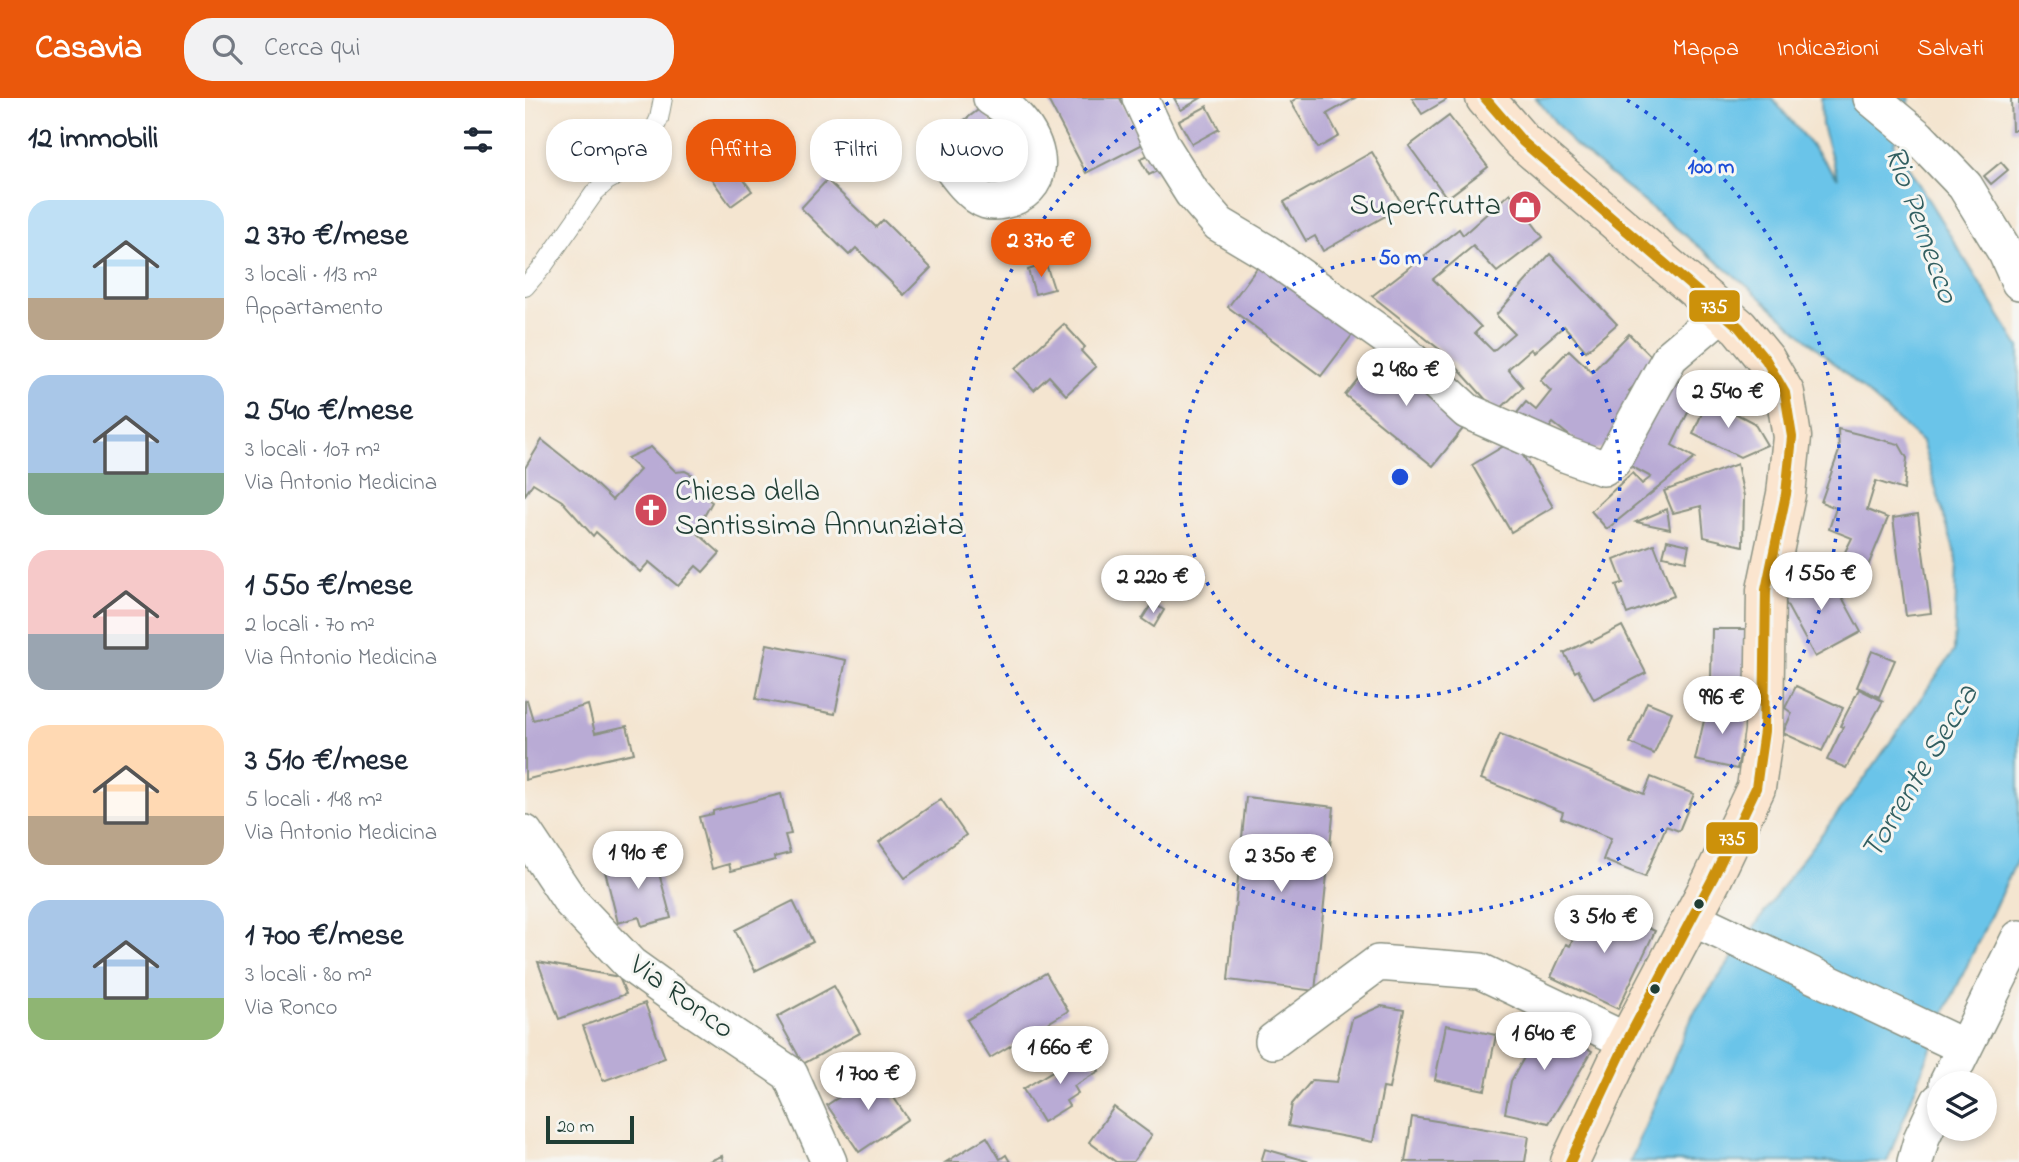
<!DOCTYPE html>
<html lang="it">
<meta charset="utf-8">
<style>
body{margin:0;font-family:"Indie Flower",sans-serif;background:#f2f2f3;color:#1f2937;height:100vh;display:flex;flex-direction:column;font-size:26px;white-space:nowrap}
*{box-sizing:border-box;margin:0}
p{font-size:23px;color:#747a83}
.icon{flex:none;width:38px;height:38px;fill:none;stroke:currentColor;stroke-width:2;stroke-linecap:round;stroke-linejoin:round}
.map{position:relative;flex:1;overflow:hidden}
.sheet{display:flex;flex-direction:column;background:#fff;width:525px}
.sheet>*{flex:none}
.hud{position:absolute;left:21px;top:21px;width:665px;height:63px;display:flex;gap:14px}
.buttons{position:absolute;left:1402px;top:973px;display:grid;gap:14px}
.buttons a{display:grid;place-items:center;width:70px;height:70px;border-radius:50%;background:#fff;box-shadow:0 4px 10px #0003;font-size:35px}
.scale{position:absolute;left:21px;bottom:18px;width:88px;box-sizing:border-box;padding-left:7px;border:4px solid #1f3d34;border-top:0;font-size:19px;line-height:24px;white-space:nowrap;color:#1f3d34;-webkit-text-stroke:5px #f6f6f2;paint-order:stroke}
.price{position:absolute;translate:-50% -60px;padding:0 16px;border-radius:24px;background:#fff;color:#222;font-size:23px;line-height:46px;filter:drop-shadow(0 2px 4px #0008)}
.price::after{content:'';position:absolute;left:50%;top:42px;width:21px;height:16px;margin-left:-10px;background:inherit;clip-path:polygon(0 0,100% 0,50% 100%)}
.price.current{background:#ea580c;color:#fff}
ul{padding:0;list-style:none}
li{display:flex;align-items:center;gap:21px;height:175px;padding:0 28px}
li span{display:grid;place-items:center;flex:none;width:196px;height:140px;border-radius:21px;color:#555}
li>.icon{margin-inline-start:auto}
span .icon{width:84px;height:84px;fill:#fffc;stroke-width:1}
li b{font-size:30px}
h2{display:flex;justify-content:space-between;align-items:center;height:84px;padding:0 28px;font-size:30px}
.pill{padding:0 24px;border-radius:28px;background:#fff;box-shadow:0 4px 10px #0003;font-size:24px;line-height:63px}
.pill.current{background:#ea580c;color:#fff}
header{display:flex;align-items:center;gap:42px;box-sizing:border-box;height:98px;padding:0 35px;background:#ea580c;color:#fff}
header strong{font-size:33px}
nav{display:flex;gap:38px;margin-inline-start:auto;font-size:24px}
.search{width:490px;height:63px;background:#f2f2f3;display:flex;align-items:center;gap:18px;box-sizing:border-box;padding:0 24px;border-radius:28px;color:#747a83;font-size:26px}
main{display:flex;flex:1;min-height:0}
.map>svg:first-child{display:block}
.water{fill:#6bc4e9;stroke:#45808e;stroke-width:2}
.building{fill:#b9abd5}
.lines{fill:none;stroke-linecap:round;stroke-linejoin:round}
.service-casing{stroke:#8a9182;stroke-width:20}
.minor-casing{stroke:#8a9182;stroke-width:38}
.secondary-casing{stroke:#8a9182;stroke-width:41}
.service{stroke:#fff;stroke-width:18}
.minor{stroke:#fff;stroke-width:35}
.secondary{stroke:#fbe5cf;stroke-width:38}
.bus-1-casing{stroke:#f6f6f2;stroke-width:16}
.bus-1{stroke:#cc910a;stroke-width:10}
.ring{fill:none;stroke:#1d4ed8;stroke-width:3.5;stroke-dasharray:3.5 7}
.bus-dot{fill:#1f3d34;stroke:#f6f6f2;stroke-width:2.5}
.labels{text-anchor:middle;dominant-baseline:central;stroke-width:6;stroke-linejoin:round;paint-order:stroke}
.poi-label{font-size:30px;fill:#1f3d34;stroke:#f6f6f2;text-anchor:end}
.street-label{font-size:30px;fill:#1f3d34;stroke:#f6f6f2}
.water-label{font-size:32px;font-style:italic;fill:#325f61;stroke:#f6f6f2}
.centre{fill:#1d4ed8;stroke:#f6f6f2;stroke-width:3.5}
.ring-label{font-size:21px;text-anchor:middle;font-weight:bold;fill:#1d4ed8;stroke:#f6f6f2;stroke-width:6;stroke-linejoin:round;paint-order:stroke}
.line-badge{stroke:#f6f6f2;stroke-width:2.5}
.badge-label{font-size:19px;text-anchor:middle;font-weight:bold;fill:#fff}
</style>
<header>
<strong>Casavia</strong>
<div class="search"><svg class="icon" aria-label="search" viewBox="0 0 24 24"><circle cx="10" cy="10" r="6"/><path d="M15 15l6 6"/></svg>Cerca qui</div>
<nav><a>Mappa</a><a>Indicazioni</a><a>Salvati</a></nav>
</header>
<main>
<section class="sheet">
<h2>12 immobili<svg class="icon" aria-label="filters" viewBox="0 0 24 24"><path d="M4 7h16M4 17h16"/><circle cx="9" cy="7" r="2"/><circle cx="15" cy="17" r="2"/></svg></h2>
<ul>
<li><span style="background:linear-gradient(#bfe0f5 70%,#b9a48a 0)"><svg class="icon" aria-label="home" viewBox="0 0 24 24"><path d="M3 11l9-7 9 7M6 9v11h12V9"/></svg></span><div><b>2 370 €/mese</b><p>3 locali · 113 m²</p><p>Appartamento</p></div></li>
<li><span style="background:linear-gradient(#a9c7e8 70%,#7fa58c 0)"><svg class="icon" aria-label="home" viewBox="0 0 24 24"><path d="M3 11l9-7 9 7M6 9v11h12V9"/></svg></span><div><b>2 540 €/mese</b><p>3 locali · 107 m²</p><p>Via Antonio Medicina</p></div></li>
<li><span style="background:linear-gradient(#f6c9c9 60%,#9aa5b1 0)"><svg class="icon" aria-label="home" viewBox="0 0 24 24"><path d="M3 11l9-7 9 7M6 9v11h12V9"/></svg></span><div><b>1 550 €/mese</b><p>2 locali · 70 m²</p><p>Via Antonio Medicina</p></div></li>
<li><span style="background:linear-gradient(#ffd9b3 65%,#b9a48a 0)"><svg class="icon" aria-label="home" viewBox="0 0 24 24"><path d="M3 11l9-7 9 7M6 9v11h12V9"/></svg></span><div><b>3 510 €/mese</b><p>5 locali · 148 m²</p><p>Via Antonio Medicina</p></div></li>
<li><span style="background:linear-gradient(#a9c7e8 70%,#8fb573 0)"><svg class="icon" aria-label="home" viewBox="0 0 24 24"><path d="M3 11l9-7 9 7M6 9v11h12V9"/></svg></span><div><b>1 700 €/mese</b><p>3 locali · 80 m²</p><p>Via Ronco</p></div></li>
</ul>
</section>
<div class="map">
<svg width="1494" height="1064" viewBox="0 0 1494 1064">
<rect width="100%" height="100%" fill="#f6f6f2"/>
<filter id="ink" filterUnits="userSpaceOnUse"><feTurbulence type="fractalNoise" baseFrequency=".0143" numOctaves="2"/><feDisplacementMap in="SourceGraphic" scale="14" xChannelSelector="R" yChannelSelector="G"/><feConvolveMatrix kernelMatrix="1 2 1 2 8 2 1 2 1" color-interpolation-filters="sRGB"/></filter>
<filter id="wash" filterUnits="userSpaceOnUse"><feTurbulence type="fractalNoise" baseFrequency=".00686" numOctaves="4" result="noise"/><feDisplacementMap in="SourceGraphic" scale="28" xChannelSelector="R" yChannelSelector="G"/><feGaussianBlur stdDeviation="1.57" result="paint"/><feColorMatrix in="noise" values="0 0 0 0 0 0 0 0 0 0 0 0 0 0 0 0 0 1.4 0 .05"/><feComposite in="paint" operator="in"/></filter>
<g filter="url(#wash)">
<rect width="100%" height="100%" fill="#f4e5d0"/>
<polygon class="water" points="1011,0 1247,0 1313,80 1297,28 1296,0 1385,0 1369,46 1494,249 1494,758 1420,914 1362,1064 1105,1064 1168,916 1272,768 1340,680 1429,553 1432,462 1397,344 1227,192 1047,45"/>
<g id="blocks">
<g class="building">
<polygon points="522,0 595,0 618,46 561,75"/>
<polygon points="649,0 676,0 656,12"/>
<polygon points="772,0 830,0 802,16 814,38 793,50 766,4"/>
<polygon points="887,0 920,0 921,2 897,16"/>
<polygon points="1486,0 1494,0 1494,32 1487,32"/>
<polygon points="682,8 694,31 667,46 654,23"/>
<polygon points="456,10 492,58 455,85 419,37"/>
<polygon points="924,18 963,69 922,100 884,48"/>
<polygon points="847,54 878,108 798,153 790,138 781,143 759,104"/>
<polygon points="627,55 636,71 624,77 615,61"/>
<polygon points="201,58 227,93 206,108 181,73"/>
<polygon points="1476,64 1483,72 1466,86 1459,78"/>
<polygon points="302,82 351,129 358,122 406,170 379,197 331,150 324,157 276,110"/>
<polygon points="985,95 1018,139 972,174 948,148 908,181 956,229 950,235 968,253 989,235 971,217 1025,156 1092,226 1061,253 1039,228 1009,254 1006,251 983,271 998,289 972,314 919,255 847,198 934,131 938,137"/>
<polygon points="738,162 831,232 796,278 703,209"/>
<polygon points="521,166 529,191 510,196 503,172"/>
<polygon points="539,226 560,249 556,253 571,269 541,297 524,278 509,292 490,271"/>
<polygon points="1104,236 1132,264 1104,293 1115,302 1078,350 1064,353 1028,325 1022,333 987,321 1001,304 1011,312 1026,293 1015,282 1044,252 1067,274"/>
<polygon points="858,250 941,327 908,368 820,297"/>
<polygon points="1143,278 1173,294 1147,347 1170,360 1082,431 1066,413 1107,375 1117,386 1126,379 1100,365"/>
<polygon points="1183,301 1229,325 1242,347 1215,359 1168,336"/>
<polygon points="1313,331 1374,346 1382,360 1379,392 1351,383 1342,412 1363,420 1341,473 1316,462 1327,440 1304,431 1311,410 1296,404 1314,353"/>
<polygon points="17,342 61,377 87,402 115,372 102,360 126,349 151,374 160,373 170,378 172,388 171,394 187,404 176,424 169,432 195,455 178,474 171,468 153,488 124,464 115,474 71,434 68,438 37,403 8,385 0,397 0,370"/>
<polygon points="989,342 1028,409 986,434 947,367"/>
<polygon points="1212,366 1219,398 1218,448 1179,439 1176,408 1148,415 1139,393"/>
<polygon points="1142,411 1145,431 1111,424"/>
<polygon points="1393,416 1406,515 1381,518 1368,420"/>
<polygon points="1142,442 1164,447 1161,463 1138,458"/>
<polygon points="1129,446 1149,498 1102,516 1091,487 1098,485 1089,462"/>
<polygon points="1300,468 1336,534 1290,559 1260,504 1267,485"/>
<polygon points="627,505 639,512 629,529 617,521"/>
<polygon points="1097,528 1121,575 1069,602 1053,572 1050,574 1039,555 1065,542 1066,544"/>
<polygon points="1187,531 1226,531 1226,582 1186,582"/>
<polygon points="242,546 321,562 310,616 231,601"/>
<polygon points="1347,553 1370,562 1354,599 1332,589"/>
<polygon points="1271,588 1318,610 1297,653 1258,635 1267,615 1260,610"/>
<polygon points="1334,591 1358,603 1321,670 1302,662 1318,629 1315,628"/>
<polygon points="2,602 8,622 63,607 70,635 102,628 109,655 77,662 0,682 0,603"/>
<polygon points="1122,604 1147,614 1129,656 1105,645"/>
<polygon points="1183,605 1224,614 1212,671 1170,662"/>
<polygon points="975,636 1119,696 1126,679 1169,696 1154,733 1141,728 1120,779 1078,762 1086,740 1036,720 1038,714 956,681"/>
<polygon points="256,696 266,736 260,737 265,755 249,759 250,762 206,773 204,766 187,771 174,719 188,716 188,713"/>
<polygon points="721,699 809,709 790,893 703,882"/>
<polygon points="416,701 441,737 380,780 354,744"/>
<polygon points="129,756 146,820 117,828 114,819 93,825 79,769"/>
<polygon points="268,803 288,844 230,873 210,832"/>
<polygon points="1066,803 1130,833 1093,911 1026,879 1041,846 1045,848"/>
<polygon points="13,864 94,879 101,896 34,921"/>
<polygon points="521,875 543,913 465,960 442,922"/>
<polygon points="309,888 335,935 278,966 252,919"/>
<polygon points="120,905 140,960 78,983 58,928"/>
<polygon points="856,908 879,912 864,991 858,990 848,1044 763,1028 767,1006 787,982 812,984 827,921"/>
<polygon points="1006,919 1067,953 1024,1025 980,1015 986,983 1001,956 995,939"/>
<polygon points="921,927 971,937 960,992 910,982"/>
<polygon points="562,952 574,973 549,988 553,995 541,1003 544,1008 518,1024 498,991"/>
<polygon points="352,974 383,1021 334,1054 302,1007"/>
<polygon points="589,1009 627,1037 608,1064 591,1064 564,1044"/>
<polygon points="887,1019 1004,1038 1000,1064 880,1064"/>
<polygon points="462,1039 475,1061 481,1057 485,1064 421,1064"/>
<polygon points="740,1051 782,1063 781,1064 736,1064"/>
<polygon points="197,1058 198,1064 182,1064"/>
</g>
</g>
</g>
<g filter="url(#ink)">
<use href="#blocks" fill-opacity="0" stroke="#8a9182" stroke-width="2"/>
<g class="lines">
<defs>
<polyline id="service" points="0,189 19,167 70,94 82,83 102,72 117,56 134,21 138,0"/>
<g id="minor">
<polyline points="615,0 638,49 667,95 694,126 741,154 865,242 942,313 1042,357 1078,370 1088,363 1145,259 1197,215"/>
<polyline points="1346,0 1393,39 1440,88 1481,155 1494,184"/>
<path d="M413,52C424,66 444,98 461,103C471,106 484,102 492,98C528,78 510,38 488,16C482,9 473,5 466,0"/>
<polyline points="0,735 46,804 106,867 152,900 265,976 304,1064"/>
<polyline points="1167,820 1439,949"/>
<polyline points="748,943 853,865 955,873 1102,943"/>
<polyline points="1422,985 1494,840"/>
<polyline points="1390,1064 1397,1039 1414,1003"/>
</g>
<polyline id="secondary" points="960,0 998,44 1214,229 1241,262 1260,295 1267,339 1261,396 1241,492 1239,633 1231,690 1188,780 1102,943 1045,1064"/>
</defs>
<use href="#service" class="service-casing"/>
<use href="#minor" class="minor-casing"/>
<use href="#secondary" class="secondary-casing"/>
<use href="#service" class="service"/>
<use href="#minor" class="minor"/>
<use href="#secondary" class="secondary"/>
<defs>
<polyline id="bus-1" points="960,0 998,44 1214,229 1241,262 1260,295 1267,339 1261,396 1241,492 1239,633 1231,690 1188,780 1102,943 1045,1064"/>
</defs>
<use href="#bus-1" class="bus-1-casing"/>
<use href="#bus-1" class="bus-1"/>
</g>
</g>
<g class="ring">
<circle cx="875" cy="379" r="220"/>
<path d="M1102 2A440 440 0 1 1 648 2"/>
</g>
<defs>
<symbol id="shop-disc" viewBox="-11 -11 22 22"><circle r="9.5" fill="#d1495b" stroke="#f6f6f2"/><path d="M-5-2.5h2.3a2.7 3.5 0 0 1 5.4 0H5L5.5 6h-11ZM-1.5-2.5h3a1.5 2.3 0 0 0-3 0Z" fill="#fff"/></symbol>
<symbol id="church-disc" viewBox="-11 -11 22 22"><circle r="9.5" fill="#d1495b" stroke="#f6f6f2"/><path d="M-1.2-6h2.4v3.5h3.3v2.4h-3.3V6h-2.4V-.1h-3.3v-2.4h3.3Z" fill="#fff"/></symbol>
</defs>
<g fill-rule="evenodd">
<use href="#shop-disc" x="981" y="90" width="38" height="38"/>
<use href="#church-disc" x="107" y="393" width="38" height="38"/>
</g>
<g class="bus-dot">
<circle cx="1174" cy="806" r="6"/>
<circle cx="1130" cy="891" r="6"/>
</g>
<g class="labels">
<g class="poi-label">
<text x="976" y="109">Superfrutta</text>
<text x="150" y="395" text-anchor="start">Chiesa della<tspan x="150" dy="34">Santissima Annunziata</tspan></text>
</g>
<g class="street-label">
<text transform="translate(156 900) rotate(36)">Via Ronco</text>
</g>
<g class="water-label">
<text transform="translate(1395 127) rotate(70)">Rio Pernecco</text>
<text transform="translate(1396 675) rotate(-59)">Torrente Secca</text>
</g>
</g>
<circle cx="875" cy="379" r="10" class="centre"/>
<g class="ring-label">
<text x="1186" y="75">100 m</text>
<text x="875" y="166">50 m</text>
</g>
<g class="line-badge">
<rect x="1163" y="191" width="53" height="34" rx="7" fill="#cc910a"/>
<rect x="1180" y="723" width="54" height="34" rx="7" fill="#cc910a"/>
</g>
<g class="badge-label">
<text x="1189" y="215">735</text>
<text x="1207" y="747">735</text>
</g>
</svg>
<div class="buttons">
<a><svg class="icon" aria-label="layers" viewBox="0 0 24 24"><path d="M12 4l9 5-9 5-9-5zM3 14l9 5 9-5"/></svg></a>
</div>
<div class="scale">20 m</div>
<b class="price current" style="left:516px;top:181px">2 370 €</b>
<b class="price" style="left:881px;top:310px">2 480 €</b>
<b class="price" style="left:1203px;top:332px">2 540 €</b>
<b class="price" style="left:1296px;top:514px">1 550 €</b>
<b class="price" style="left:628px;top:517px">2 220 €</b>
<b class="price" style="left:1197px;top:638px">996 €</b>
<b class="price" style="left:113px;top:793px">1 910 €</b>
<b class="price" style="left:756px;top:796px">2 350 €</b>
<b class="price" style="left:1079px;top:857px">3 510 €</b>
<b class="price" style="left:1019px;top:974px">1 640 €</b>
<b class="price" style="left:535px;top:988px">1 660 €</b>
<b class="price" style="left:343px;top:1014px">1 700 €</b>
<div class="hud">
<a class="pill">Compra</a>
<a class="pill current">Affitta</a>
<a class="pill">Filtri</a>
<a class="pill">Nuovo</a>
</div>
</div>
</main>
